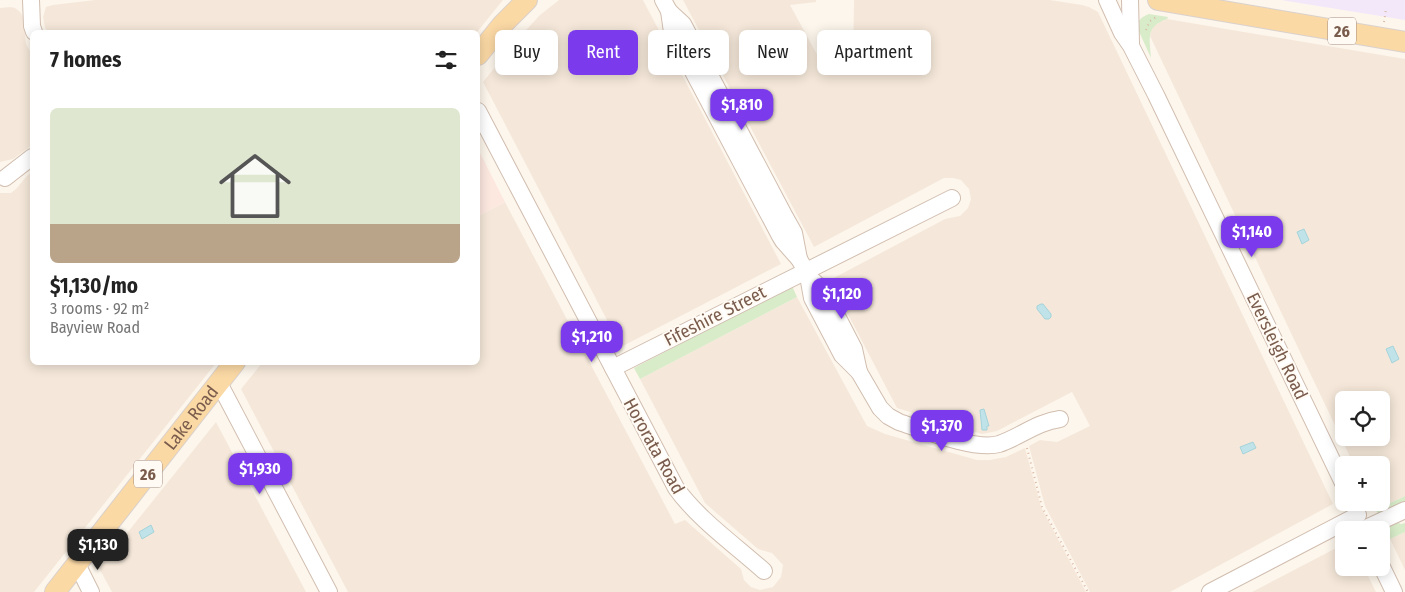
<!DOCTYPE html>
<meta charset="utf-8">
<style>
body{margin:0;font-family:"Fira Sans Condensed",sans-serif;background:#f2f2f2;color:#222;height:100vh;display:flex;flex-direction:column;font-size:19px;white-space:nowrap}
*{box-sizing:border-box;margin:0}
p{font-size:16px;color:#767676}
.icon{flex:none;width:28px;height:28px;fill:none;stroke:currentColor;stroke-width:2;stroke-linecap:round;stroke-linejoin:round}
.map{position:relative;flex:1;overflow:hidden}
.panel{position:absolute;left:30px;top:30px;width:450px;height:335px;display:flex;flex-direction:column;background:#fff;border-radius:8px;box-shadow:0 2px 12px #0003}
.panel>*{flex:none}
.banner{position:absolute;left:495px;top:30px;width:475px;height:45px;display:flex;gap:10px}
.tools{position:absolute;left:1335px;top:391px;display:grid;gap:10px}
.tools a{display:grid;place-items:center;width:55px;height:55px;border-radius:8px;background:#fff;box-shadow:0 2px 12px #0003;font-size:25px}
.price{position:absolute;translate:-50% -42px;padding:0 11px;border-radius:10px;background:#7c3aed;color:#fff;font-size:16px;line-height:32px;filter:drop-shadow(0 1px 2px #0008)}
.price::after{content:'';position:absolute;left:50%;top:30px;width:15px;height:11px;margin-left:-8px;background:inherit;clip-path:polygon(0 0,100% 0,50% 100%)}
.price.on{background:#222;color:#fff}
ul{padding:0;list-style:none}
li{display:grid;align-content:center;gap:10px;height:265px;padding:0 20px}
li+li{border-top:1px solid #e0e0e0}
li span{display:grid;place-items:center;height:155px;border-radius:8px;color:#555}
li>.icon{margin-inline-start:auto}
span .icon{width:90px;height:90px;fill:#fffc;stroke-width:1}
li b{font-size:21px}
h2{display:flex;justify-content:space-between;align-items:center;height:60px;padding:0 20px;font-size:21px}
.pill{padding:0 18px;border-radius:8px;background:#fff;box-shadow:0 2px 12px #0003;font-size:18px;line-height:45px}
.pill.on{background:#7c3aed;color:#fff}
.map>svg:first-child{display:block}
.residential{fill:#f5e8da;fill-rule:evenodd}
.commercial{fill:#fde8e0}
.education{fill:#f3e8fa}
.green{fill:#d8ecc9}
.water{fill:#bfe3e8;stroke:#a5d3da}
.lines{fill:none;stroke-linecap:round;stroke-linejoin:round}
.minor-casing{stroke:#d1beb0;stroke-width:18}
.major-casing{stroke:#dad1cd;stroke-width:22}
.path{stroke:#d9b8a5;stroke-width:2;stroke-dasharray:1 4;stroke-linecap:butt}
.minor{stroke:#fff;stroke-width:16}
.major{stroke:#fbd9a5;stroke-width:20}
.labels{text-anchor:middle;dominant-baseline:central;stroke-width:4;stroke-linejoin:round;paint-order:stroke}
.shield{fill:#fffaf3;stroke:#a28b7f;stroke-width:1}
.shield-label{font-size:16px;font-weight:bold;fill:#7a5c4d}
.street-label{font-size:18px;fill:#7a5c4d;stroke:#fffaf3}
</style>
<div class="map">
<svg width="1405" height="592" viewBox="0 0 1405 592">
<rect width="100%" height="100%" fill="#fdf6ec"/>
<g class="residential">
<polygon points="95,0 503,0 477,32 47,32 45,27 43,17 46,7 53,5"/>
<polygon points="559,0 643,0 781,264 621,347 483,82 516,41 540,15"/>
<polygon points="683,0 816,0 816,2 790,5 825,69 853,64 854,0 1050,0 1082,5 1089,7 1098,12 1333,504 1170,592 1090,592 1045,506 1029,446 1040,440 1057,442 1090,426 1072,392 997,431 982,434 897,408 830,280 945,219 960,216 968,208 971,199 969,189 961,180 953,178 944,178 814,247"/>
<polygon points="10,7 15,8 20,12 23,17 26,44 32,55 32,145 13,159 0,162 0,8"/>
<path d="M1167,19L1405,59V496L1376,510L1373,503L1381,502V465H1354L1309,371L1150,36L1152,28L1158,23ZM1344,400H1381V438H1344Z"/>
<polygon points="32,172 32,362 216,363 34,592 0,592 0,193 11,193 16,189 27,176"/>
<polygon points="505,202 675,524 685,520 741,569 744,580 751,587 760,590 773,587 781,577 783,565 772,553 758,549 705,503 640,379 797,297 867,426 885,434 977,460 990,460 1006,457 1025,448 1041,507 1086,592 348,592 241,389 262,363 478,362 478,216"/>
<polygon points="216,422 306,592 112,592 99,568"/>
<polygon points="1405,532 1405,570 1390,539"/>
<polygon points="1344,544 1344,568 1364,568 1376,592 1252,592"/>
</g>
<polygon class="commercial" points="478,149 505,202 478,216"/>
<polygon class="education" points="1281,0 1405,0 1405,20"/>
<g class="green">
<path d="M1149,14L1168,17L1167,19C1145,27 1150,38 1151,58L1137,27C1138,19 1142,17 1149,14Z"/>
<polygon points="792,286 797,297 640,379 634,368"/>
<polygon points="1405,496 1405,504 1379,516 1376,510"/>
<polygon points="1396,522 1401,524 1405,523 1405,532 1390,539 1383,525"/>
</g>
<g class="water">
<polygon points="722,49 723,51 722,53 726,61 720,65 714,53"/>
<polygon points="1304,229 1309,240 1302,244 1297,232"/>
<polygon points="1041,304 1043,304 1051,314 1051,317 1049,319 1045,319 1037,309 1037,306"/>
<polygon points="1393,346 1399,359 1392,363 1386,349"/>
<polygon points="984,409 989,426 987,426 987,430 982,430 980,410"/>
<polygon points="1253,442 1256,448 1243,454 1240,447"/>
<polygon points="151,525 154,532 142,539 139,532"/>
</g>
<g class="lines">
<defs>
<g id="minor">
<polyline points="31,0 32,26 34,32"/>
<path d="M663,0L669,11L672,32L780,236L783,241L799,259L806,271L808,276L812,298L842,355L859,372L880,408L888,416L899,422C923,430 976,451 999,444C1020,437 1037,422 1060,419"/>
<polyline points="1107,0 1122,33 1131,46 1156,95 1344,485"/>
<polyline points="1130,0 1131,43"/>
<polyline points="669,11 683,24 785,217 794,233 799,259"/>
<path d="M478,111L676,488C698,519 735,545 764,571"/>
<polyline points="5,178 32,157"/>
<polyline points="808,276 824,291 854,349 859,372"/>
<polyline points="613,368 952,198"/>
<polyline points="219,383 329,592"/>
<polyline points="1364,529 1405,510"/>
<polyline points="77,564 91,592"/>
<polyline points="1381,565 1394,592"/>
<polyline points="1210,592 1358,515"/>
</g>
<g id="major">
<polyline points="1158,0 1405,42"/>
<polyline points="478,55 502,25 527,0"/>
<path id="s1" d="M55,592L235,362"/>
</g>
</defs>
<use href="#minor" class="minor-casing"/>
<use href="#major" class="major-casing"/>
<g class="path">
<polyline points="1384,22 1386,9"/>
<polyline points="1146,30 1150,21 1156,17"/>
<polyline points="1027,448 1042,507 1088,592"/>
</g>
<use href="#minor" class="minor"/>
<use href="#major" class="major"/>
</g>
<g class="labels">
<g class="shield">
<rect x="1328" y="17.5" width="28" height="27" rx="4"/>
<rect x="134" y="460.5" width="28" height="27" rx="4"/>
</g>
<g class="shield-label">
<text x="1342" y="31">26</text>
<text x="148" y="474">26</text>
</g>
<g class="street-label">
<text transform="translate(715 316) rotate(-27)">Fifeshire Street</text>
<text transform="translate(1277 346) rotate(64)">Eversleigh Road</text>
<text stroke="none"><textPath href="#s1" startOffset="221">Lake Road</textPath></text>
<text transform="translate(654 446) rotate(61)">Hororata Road</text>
</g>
</g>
</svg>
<div class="tools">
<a><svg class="icon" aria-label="locate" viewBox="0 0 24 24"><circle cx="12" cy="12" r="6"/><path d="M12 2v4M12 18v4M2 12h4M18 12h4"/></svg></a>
<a>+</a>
<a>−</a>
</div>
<b class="price" style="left:742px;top:131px">$1,810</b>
<b class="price" style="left:1252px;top:258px">$1,140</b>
<b class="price" style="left:842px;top:320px">$1,120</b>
<b class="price" style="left:592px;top:363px">$1,210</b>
<b class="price" style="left:942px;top:452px">$1,370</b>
<b class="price" style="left:260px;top:495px">$1,930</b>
<b class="price on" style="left:98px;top:571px">$1,130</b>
<div class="banner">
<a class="pill">Buy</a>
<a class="pill on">Rent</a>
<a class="pill">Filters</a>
<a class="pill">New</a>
<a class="pill">Apartment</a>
</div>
<section class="panel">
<h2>7 homes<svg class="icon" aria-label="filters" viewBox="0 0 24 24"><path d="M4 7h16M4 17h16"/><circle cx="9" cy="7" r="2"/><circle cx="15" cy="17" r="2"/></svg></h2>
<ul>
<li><span style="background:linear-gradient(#dfe7d0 75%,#b9a48a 0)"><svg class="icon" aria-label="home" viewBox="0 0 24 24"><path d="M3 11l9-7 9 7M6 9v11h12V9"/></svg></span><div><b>$1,130/mo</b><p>3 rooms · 92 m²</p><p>Bayview Road</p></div></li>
</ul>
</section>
</div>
